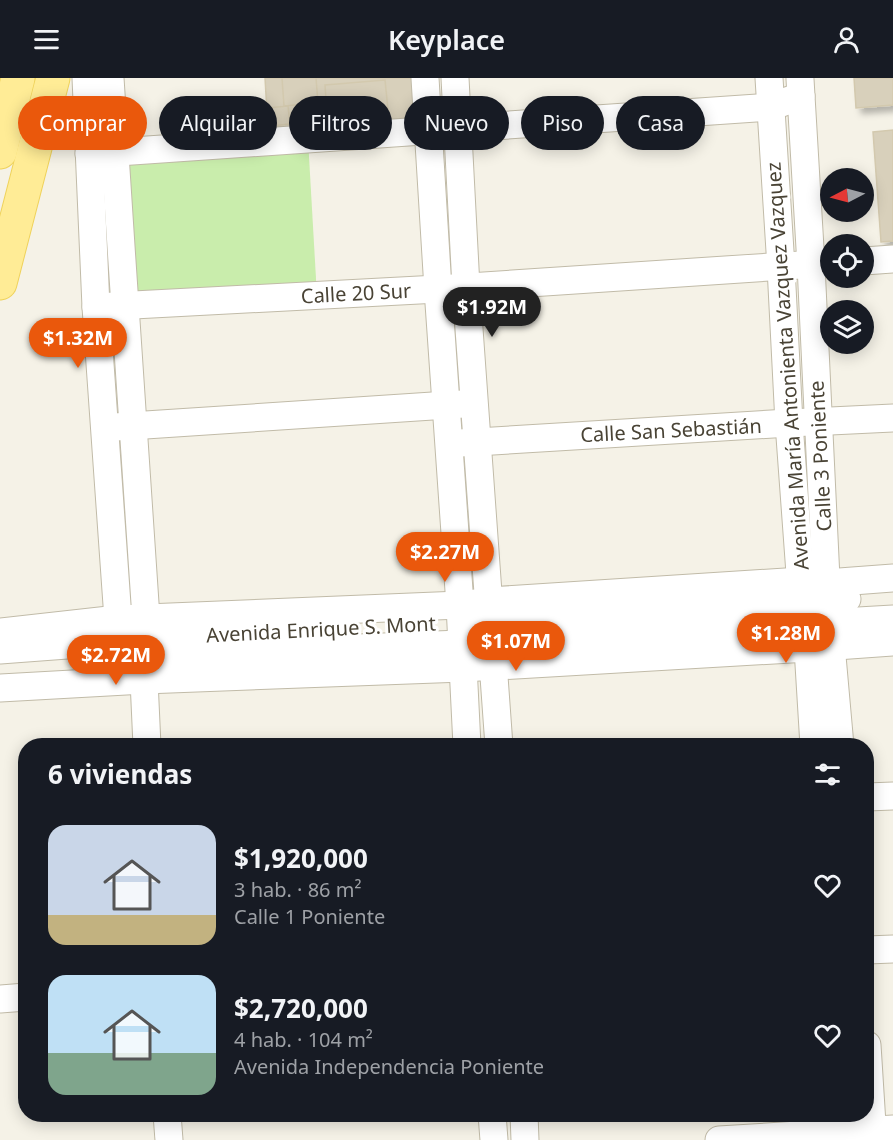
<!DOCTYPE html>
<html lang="es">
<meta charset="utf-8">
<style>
body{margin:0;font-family:"Noto Sans",sans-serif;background:#242831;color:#f1f3f6;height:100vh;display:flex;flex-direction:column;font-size:22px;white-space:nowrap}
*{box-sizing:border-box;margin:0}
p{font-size:20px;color:#9ea1a6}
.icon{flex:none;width:33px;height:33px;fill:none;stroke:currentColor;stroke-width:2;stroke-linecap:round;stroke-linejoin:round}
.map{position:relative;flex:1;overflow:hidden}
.sheet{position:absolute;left:18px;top:660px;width:856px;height:384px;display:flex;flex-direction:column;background:#171b24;border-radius:24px;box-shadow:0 3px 15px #0003}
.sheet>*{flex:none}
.banner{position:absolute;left:18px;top:18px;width:858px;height:54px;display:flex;gap:12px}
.needle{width:39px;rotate:264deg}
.controls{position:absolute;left:820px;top:90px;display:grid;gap:12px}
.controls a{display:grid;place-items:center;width:54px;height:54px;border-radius:50%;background:#171b24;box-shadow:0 3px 15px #0003;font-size:30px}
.price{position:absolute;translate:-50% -51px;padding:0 14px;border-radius:21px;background:#ea580c;color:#fff;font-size:20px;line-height:39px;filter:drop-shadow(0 2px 3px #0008)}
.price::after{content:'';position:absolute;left:50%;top:36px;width:18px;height:14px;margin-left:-9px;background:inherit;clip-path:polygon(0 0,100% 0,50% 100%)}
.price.selected{background:#222;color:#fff}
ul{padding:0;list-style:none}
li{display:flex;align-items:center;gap:18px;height:150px;padding:0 30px}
li span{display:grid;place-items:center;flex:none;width:168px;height:120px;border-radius:18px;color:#555}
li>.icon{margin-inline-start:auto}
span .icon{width:72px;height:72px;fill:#fffc;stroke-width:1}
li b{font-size:26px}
h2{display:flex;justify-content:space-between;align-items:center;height:72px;padding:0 30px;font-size:26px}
.tag{padding:0 21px;border-radius:27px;background:#171b24;box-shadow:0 3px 15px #0003;font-size:21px;line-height:54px}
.tag.selected{background:#ea580c;color:#fff}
header{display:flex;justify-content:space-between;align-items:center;height:78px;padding:0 30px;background:#171b24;font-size:27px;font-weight:600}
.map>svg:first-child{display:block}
.green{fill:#c9edac}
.building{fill:#d8d0bb;stroke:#d3c9ae;stroke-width:1.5;filter:url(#shadow)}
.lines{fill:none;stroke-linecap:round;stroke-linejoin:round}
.minor-casing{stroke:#c1bba8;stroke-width:29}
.major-casing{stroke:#efd25b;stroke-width:35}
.minor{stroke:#fff;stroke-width:27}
.major{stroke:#ffec96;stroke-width:33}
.labels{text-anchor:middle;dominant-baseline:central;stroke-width:6;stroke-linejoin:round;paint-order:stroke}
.street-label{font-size:20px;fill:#494335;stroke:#fff}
</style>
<header><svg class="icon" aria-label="menu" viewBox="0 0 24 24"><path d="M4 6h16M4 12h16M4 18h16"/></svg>Keyplace<svg class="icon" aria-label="person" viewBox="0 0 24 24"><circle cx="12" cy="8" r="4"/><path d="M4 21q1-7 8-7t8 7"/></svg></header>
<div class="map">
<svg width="893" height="1062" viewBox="0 0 893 1062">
<defs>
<filter id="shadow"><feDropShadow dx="5.5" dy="5.5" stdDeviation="3" flood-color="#0004"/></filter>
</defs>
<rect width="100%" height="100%" fill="#f5f2e7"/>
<polygon class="green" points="308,61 317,218 126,228 115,75"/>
<g class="building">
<polygon points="265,0 414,0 416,42 268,51"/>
<polygon points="282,0 316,0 318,25 284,28"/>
<polygon points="854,0 893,0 893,27 856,30"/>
<polygon points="385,2 388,32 327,37 325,7"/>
<polygon points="288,28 290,46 269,48 267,30"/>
<polygon points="893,52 893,163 881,164 873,54"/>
</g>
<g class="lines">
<defs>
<g id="minor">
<polyline points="86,0 96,229 118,541 118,579 144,602"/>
<path d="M110,0C122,180 133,360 146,540L147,561L144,602L147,668"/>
<polyline points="425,0 438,211 460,527 467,668"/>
<polyline points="455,0 466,209 499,668"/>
<polyline points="769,0 781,189 789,345 802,523 808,570 814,668"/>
<polyline points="800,1 811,187 827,522 840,668"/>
<polyline points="89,76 770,29 801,18"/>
<polyline points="864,183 893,181"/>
<polyline points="96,229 438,211 831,185"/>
<polyline points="115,349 463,326"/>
<polyline points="460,365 789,345 893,340"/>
<polyline points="475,543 847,521"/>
<polyline points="0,554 118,541 146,540 460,527 489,523 801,503 826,505 893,500"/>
<polyline points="0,572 147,561 338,550"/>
<polyline points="154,578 461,566 893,541"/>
<polyline points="0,610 144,602 463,590 808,570 893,564"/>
<polyline points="867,719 893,718"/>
<polyline points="867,872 893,871"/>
<polyline points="0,921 26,919"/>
<polyline points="867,967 873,1062"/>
<polyline points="167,1036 169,1062"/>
<polyline points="492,1036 494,1062"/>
<polyline points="524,1036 525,1062"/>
<polyline points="719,1062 893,1051"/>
</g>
<g id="major">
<polyline points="0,74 18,0"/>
<polyline points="0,205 53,0"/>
</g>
</defs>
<use href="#minor" class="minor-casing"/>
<use href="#major" class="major-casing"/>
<use href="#minor" class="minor"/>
<use href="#major" class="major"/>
</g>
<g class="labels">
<g class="street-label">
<text transform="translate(356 215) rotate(-3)">Calle 20 Sur</text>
<text transform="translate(787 288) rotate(-94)">Avenida María Antonienta Vazquez Vazquez</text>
<text transform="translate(671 352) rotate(-3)">Calle San Sebastián</text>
<text transform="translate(820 378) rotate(-93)">Calle 3 Poniente</text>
<text transform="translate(321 551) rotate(-3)">Avenida Enrique S. Mont</text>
</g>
</g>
</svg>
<div class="controls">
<a><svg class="needle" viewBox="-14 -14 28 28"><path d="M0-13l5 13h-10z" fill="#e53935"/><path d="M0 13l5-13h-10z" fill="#9ea1a6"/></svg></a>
<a><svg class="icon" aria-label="locate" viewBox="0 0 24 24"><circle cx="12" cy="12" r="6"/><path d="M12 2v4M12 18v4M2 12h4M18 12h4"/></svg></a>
<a><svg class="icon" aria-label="layers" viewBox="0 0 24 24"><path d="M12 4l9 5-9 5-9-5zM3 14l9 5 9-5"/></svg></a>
</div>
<b class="price selected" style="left:492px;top:260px">$1.92M</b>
<b class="price" style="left:78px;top:291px">$1.32M</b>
<b class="price" style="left:445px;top:505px">$2.27M</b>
<b class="price" style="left:786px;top:586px">$1.28M</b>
<b class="price" style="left:516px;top:594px">$1.07M</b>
<b class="price" style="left:116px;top:608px">$2.72M</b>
<div class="banner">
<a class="tag selected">Comprar</a>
<a class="tag">Alquilar</a>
<a class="tag">Filtros</a>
<a class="tag">Nuevo</a>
<a class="tag">Piso</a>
<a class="tag">Casa</a>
</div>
<section class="sheet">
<h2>6 viviendas<svg class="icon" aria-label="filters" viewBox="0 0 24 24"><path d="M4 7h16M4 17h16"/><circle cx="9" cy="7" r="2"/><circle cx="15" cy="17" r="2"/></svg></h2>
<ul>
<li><span style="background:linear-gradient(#c9d6e8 75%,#c2b280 0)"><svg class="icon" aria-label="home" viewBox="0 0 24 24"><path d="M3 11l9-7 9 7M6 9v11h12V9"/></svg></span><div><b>$1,920,000</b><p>3 hab. · 86 m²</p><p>Calle 1 Poniente</p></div><svg class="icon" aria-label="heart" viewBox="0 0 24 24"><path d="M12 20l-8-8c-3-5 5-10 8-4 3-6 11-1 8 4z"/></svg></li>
<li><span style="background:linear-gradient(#bfe0f5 65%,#7fa58c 0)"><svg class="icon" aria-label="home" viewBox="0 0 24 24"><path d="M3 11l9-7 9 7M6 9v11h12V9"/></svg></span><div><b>$2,720,000</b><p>4 hab. · 104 m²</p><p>Avenida Independencia Poniente</p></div><svg class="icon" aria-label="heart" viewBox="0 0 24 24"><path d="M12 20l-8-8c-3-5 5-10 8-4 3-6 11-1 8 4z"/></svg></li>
</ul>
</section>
</div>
